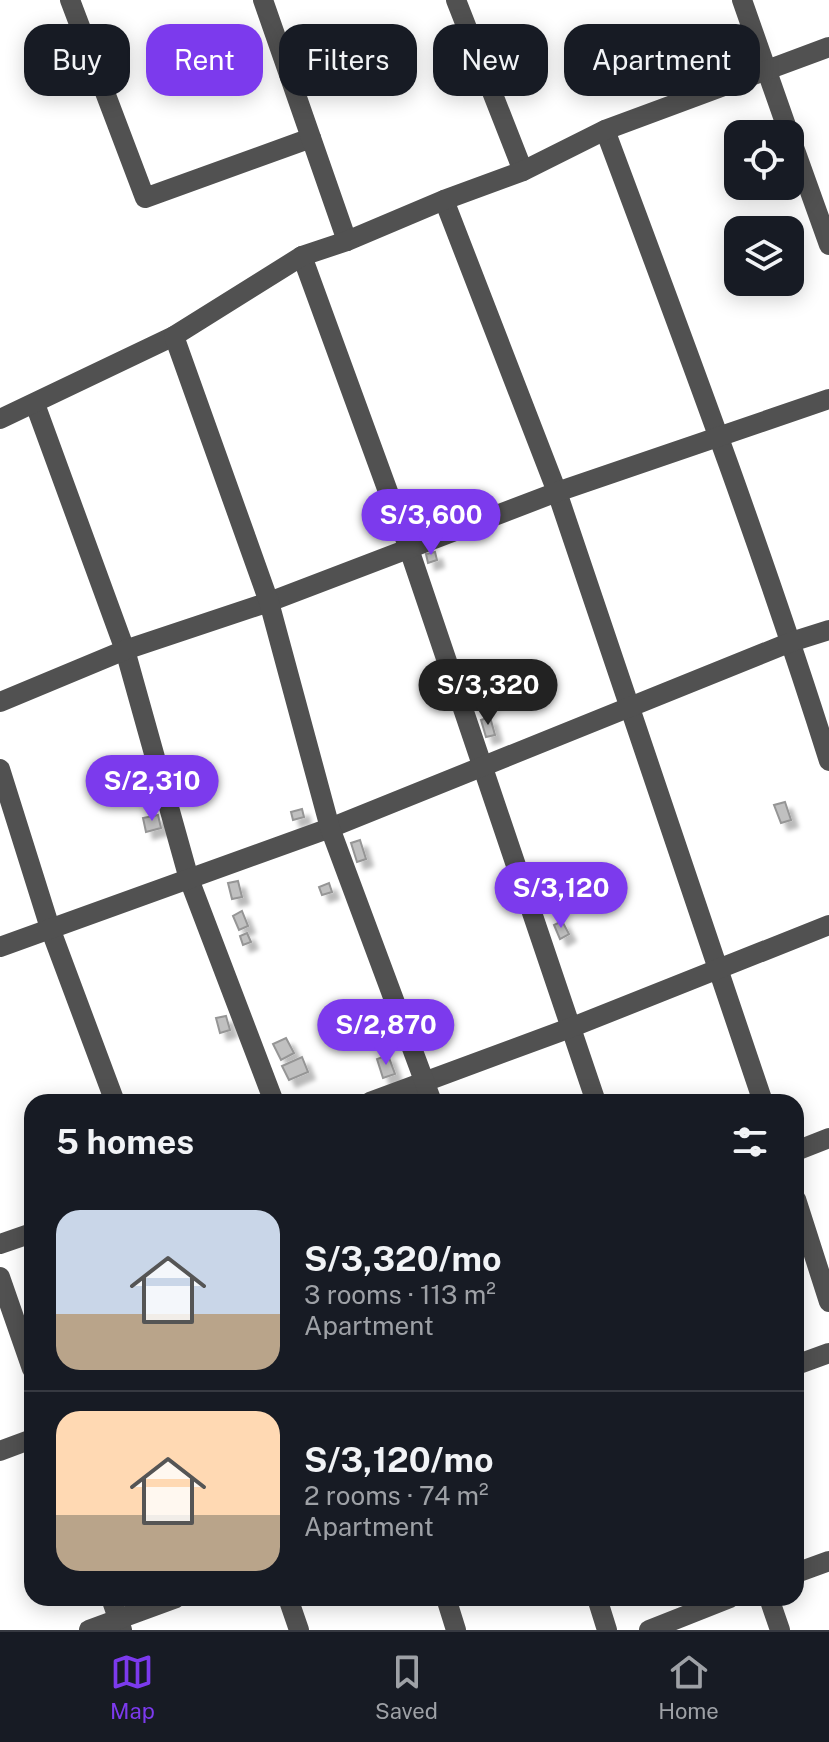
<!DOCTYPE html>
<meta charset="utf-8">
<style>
body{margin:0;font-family:"Public Sans",sans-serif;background:#242831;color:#f1f3f6;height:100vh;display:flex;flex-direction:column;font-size:30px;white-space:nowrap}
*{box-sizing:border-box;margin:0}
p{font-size:26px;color:#9ea1a6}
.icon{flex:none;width:44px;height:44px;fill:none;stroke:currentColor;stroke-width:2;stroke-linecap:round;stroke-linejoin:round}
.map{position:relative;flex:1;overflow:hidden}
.panel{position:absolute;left:24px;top:1094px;width:780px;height:512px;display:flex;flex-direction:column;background:#171b24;border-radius:24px;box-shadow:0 4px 20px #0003}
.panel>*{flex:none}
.guide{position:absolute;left:24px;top:24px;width:782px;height:72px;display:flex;gap:16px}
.tools{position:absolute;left:724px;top:120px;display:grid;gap:16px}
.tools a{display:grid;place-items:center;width:80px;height:80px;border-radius:16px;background:#171b24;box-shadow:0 4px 20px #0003;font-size:40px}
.price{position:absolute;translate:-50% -68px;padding:0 18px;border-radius:28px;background:#7c3aed;color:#fff;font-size:26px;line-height:52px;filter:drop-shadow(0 2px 4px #0008)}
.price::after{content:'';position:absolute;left:50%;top:48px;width:24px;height:18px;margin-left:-12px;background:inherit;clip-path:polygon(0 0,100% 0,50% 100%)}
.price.selected{background:#222;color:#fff}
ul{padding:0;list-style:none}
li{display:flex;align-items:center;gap:24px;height:200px;padding:0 32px}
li+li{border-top:2px solid #363941}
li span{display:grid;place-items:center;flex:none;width:224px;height:160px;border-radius:24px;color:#555}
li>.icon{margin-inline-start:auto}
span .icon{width:96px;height:96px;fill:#fffc;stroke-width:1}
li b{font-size:34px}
h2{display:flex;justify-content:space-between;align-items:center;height:96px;padding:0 32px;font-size:34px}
.pill{padding:0 28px;border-radius:24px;background:#171b24;box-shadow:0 4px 20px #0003;font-size:28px;line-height:72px}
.pill.selected{background:#7c3aed;color:#fff}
.dock{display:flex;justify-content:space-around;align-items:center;height:112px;border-top:2px solid #363941;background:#171b24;font-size:22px;color:#9ea1a6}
.dock a{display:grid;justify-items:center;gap:4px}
.dock .selected{color:#7c3aed}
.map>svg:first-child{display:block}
.building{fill:#c0c0c0;stroke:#959595;stroke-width:2;filter:url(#shadow)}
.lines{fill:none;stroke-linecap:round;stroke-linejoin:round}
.minor{stroke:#515151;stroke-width:20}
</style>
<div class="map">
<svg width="829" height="1630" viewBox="0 0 829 1630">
<defs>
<filter id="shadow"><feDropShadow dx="7" dy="7" stdDeviation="2" flood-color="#0004"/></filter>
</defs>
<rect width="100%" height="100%" fill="#fff"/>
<g class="building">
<polygon points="435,552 437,560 428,563 426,554"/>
<polygon points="490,717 495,735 486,737 481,720"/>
<polygon points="785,802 791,820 781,823 774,805"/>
<polygon points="302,809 304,817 293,820 291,812"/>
<polygon points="158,815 161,828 146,832 143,818"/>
<polygon points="360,840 366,859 357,862 351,843"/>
<polygon points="574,867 577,875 561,880 559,872"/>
<polygon points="238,881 242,897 232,899 228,883"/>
<polygon points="329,883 332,892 322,895 319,887"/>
<polygon points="242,911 248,926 239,930 233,916"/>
<polygon points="562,921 569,934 560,939 554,925"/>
<polygon points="247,933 251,942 243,945 240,936"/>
<polygon points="226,1016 230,1030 220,1033 216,1018"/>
<polygon points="286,1038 294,1053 281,1060 273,1044"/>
<polygon points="388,1055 395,1074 383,1078 377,1059"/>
<polygon points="302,1057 308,1072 289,1080 282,1066"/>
</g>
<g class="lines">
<g class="minor">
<polyline points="70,0 145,198 311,138"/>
<polyline points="263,0 347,241"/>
<polyline points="456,0 523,171"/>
<polyline points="742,0 789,134"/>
<path d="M605,130C683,339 762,548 829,761"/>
<polyline points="790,136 829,245"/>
<polyline points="444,200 557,492 763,1102"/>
<polyline points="302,256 409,549 596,1102"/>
<polyline points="35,404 125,650 189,879 274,1102"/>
<polyline points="0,419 174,336"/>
<polyline points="0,702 125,650 269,602 557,492 829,399"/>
<polyline points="0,769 50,928 115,1102"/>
<polyline points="0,947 330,828 791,642 829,630"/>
<polyline points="370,1102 570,1028 829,925"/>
<polyline points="432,1102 330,828 269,602 174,336 302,256 347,241 444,200 523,171 605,130 829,47"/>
<polyline points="796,1151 829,1138"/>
<polyline points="796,1199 829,1302"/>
<polyline points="0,1244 32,1233"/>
<polyline points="0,1277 32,1369"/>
<polyline points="796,1365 829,1353"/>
<polyline points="0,1451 32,1439"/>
<polyline points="796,1573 829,1561"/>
<polyline points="111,1598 122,1630"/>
<polyline points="288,1598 299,1630"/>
<polyline points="446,1598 456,1630"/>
<polyline points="597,1598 607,1630"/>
<polyline points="769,1598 780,1630"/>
<polyline points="89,1630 176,1598"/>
<polyline points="649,1630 730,1598"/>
</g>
</g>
</svg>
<div class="tools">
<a><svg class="icon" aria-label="locate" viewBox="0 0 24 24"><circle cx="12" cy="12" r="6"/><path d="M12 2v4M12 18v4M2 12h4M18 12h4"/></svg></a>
<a><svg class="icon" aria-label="layers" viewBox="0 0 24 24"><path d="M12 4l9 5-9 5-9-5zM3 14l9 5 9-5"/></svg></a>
</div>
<b class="price" style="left:431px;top:557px">S/3,600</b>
<b class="price selected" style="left:488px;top:727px">S/3,320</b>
<b class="price" style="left:152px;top:823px">S/2,310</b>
<b class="price" style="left:561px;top:930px">S/3,120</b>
<b class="price" style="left:386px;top:1067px">S/2,870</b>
<div class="guide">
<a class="pill">Buy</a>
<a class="pill selected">Rent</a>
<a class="pill">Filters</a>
<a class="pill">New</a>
<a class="pill">Apartment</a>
</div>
<section class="panel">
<h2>5 homes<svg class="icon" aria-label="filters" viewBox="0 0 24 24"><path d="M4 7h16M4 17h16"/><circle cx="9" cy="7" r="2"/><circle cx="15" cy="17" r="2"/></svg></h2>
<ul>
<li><span style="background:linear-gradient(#c9d6e8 65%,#b9a48a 0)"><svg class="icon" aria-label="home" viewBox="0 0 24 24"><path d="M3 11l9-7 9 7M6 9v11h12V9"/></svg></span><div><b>S/3,320/mo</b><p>3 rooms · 113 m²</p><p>Apartment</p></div></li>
<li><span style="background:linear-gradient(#ffd9b3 65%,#b9a48a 0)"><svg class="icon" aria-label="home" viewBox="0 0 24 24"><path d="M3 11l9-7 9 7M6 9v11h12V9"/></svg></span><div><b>S/3,120/mo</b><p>2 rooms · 74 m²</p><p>Apartment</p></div></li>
</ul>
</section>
</div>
<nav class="dock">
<a class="selected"><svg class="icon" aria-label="map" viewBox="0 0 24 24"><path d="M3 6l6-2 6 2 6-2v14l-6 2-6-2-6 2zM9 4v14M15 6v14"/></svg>Map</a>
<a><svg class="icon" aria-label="saved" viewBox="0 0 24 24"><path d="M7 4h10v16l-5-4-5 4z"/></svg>Saved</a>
<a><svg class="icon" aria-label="home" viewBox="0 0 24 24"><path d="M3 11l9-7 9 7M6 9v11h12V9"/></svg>Home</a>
</nav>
